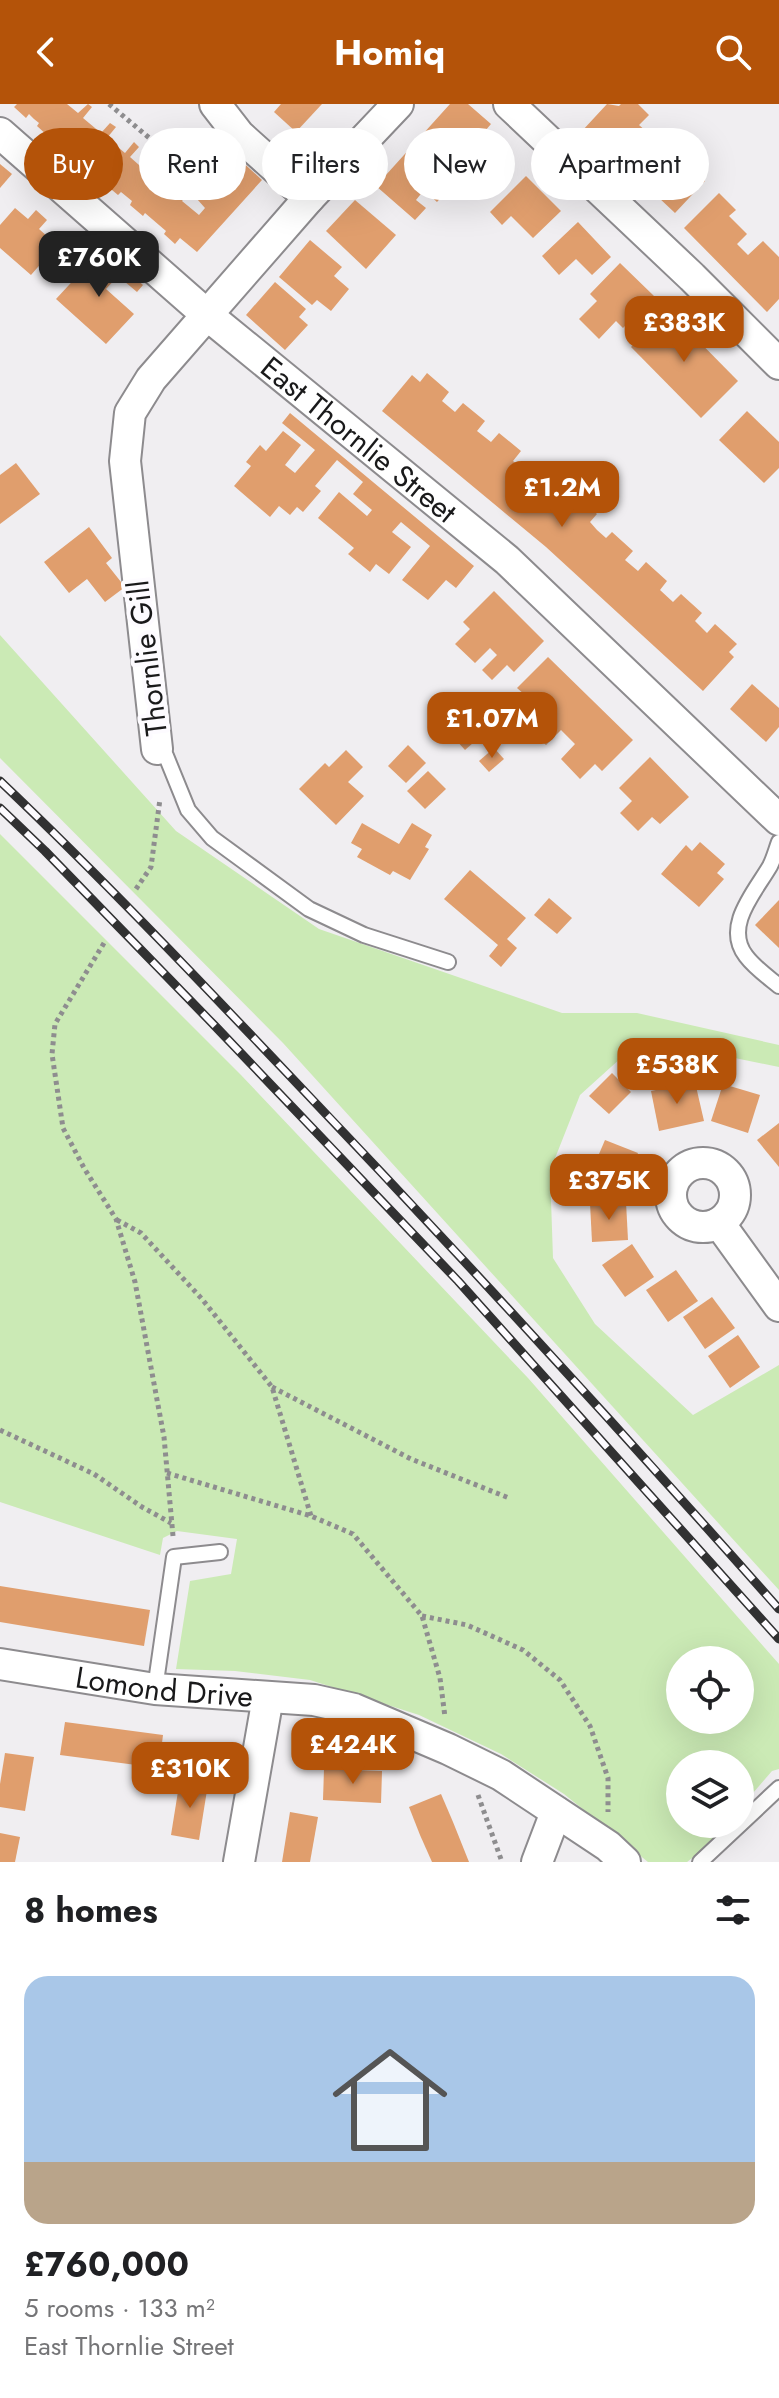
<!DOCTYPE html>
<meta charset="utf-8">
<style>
body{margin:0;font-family:Jost,sans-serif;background:#f2f2f2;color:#202124;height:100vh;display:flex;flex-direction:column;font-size:30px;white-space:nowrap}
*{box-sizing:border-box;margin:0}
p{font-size:26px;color:#757577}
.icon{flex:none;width:44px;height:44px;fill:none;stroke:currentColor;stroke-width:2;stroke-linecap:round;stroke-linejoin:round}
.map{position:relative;height:1758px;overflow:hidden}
.panel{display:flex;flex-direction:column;background:#fff;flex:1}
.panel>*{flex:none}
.top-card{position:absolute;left:24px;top:24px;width:732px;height:72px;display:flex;gap:16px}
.buttons{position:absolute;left:666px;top:1542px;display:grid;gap:16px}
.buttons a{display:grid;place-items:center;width:88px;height:88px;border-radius:50%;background:#fff;box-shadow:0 8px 32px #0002;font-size:40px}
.price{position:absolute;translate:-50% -68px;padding:0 18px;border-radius:16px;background:#b45309;color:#fff;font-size:26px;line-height:52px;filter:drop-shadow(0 2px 4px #0008)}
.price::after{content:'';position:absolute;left:50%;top:48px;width:24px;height:18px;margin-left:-12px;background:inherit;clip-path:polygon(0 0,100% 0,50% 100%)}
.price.on{background:#222;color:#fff}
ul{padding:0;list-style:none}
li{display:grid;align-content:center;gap:16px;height:424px;padding:0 24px}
li span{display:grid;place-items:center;height:248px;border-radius:24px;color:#555}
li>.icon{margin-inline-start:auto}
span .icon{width:144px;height:144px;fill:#fffc;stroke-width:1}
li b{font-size:34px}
h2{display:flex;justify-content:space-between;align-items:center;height:96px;padding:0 24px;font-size:34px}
.chip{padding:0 28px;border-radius:36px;background:#fff;box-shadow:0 8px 32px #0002;font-size:28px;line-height:72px}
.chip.on{background:#b45309;color:#fff}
header{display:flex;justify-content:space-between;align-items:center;height:104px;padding:0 24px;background:#b45309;color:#fff;font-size:36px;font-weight:700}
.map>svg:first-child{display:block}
.green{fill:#cbeab5;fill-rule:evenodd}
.building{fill:#e09e6d}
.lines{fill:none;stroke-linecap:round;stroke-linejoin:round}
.lane-casing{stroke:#8d8b8e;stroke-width:18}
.street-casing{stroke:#8d8b8e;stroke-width:34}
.path{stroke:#8e8d8f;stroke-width:5;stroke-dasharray:4 4;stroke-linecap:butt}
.lane{stroke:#fff;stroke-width:14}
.street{stroke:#fff;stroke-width:30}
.rail-casing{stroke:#313132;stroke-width:9}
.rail{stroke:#fdfbff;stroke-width:6;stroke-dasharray:18;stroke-linecap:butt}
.labels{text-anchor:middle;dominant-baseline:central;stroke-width:8;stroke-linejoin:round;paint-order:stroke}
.street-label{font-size:30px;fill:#19191a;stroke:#fdfbff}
</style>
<header><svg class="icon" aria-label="back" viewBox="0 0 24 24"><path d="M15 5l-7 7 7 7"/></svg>Homiq<svg class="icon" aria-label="search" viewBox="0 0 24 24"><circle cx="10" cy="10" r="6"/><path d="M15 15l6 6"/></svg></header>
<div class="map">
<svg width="779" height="1758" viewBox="0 0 779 1758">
<rect width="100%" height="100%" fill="#f0eef1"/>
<g class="green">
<polygon points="0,531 176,727 319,825 562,909 637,909 779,941 779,963 642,935 580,991 550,1067 553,1154 595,1220 693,1311 779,1261 779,1486 283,939 0,654"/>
<path d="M0,730L241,971L528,1274L779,1560V1665L772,1667L740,1704V1660H680V1720H726L704,1745L687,1758H648L564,1690L501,1650L419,1611L310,1576L235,1567L176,1565L190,1477L231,1470L237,1435L177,1427L163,1434L160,1451L0,1398ZM680,1556H740V1616H680Z"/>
</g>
<g class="building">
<polygon points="17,0 67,0 78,9 88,0 92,3 83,14 101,29 110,19 116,23 107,34 125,49 134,38 139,43 130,53 148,69 157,58 163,62 153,73 172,89 181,78 191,86 182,97 199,111 205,104 197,95 236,52 262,76 197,148 180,134 175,140 164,130 166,127 145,109 143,112 130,101 132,97 121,88 118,91 106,81 109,78 103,73 98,69 95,72 83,62 85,58 79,53 74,49 72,52 59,42 62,38 51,29 48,32 37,22 39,19 34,15 29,10 26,14 14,3"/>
<polygon points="281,0 322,0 296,28 274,8"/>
<polygon points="450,0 468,0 491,20 485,27 495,36 475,58 464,48 448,65 458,74 437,98 424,86 416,96 426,104 415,116 376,82"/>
<polygon points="607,0 619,2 621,0 638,0 649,11 639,21 647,28 617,59 582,27"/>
<polygon points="687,42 707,60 697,70 705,77 675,109 640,76 670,45 677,52"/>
<polygon points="0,60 12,70 0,84"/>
<polygon points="526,72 561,107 533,134 511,112 502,121 490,108"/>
<polygon points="719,89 736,106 729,112 747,130 737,140 748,151 763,137 779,153 779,195 767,208 684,124"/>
<polygon points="355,96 396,131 366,165 326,127"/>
<polygon points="15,104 28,115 36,106 47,116 39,125 57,141 31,171 0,144 0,121"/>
<polygon points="578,118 611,153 592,171 576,155 559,171 542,152"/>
<polygon points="310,136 342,163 334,172 349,185 331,207 317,196 312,201 279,173"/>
<polygon points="107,149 143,181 137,188 118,172 106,185 134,210 106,240 56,195 81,168 86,172"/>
<polygon points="620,159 654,192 623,224 616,217 599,235 579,215 597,197 590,190"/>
<polygon points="275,178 306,205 299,213 308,221 285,246 246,211"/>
<polygon points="668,206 738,277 701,314 631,243"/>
<polygon points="427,269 449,288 442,297 455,308 463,299 485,317 477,327 491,338 499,329 521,347 513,357 518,361 526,368 534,359 556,377 549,386 567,400 576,390 597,410 590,418 597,426 606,434 612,428 633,447 625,456 638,467 646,458 667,477 660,486 673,498 681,490 702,509 695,517 707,529 715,520 737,540 729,548 734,553 703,587 546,443 382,307 412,271 420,278"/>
<polygon points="747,307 779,338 779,364 764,379 719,336"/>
<polygon points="290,309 474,462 456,484 446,476 428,496 402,476 430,442 401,418 392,428 411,443 389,470 376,460 370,468 348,450 354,444 318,414 339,388 367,412 372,406 353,390 363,378 337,356 315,382 321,387 303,408 297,403 290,411 279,402 270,413 234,382 251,362 246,358 260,341 266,347 283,327 301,341 285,361 295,369 315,346 282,319"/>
<polygon points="16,359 40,390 0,420 0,371"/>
<polygon points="89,423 112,454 106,459 125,483 105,498 87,475 69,489 44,458"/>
<polygon points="494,487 544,537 514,568 507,561 492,576 482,566 497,551 490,544 475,559 455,540 470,525 463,518"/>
<polygon points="548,553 633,636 602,667 595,660 580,675 561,655 575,640 561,626 546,641 537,632 551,617 544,610 530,625 510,605 525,591 517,584"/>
<polygon points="752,580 779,604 779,623 766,638 730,605"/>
<polygon points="473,621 482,631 465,646 456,636"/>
<polygon points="408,641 426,659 406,679 388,662"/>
<polygon points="494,644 504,655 489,668 479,657"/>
<polygon points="346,646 363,663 348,678 364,692 336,721 299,685 325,659 329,663"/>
<polygon points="650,653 689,693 660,720 652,713 638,727 620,709 632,697 619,684"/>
<polygon points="428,667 446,685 425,705 407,687"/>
<polygon points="362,719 399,740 412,719 432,731 425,743 429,745 410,776 393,767 390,771 357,753 362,745 351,739"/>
<polygon points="700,738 725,760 717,769 724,775 699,803 661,770 686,741 692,747"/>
<polygon points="470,766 526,814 507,835 517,844 501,863 489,852 498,841 444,795"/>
<polygon points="549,794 572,814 557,830 534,811"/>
<polygon points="779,796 779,844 755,821"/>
<polygon points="612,969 631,988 609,1010 589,992"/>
<polygon points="695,978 704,1017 659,1027 651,987"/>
<polygon points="723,980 760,991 748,1029 711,1017"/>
<polygon points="779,1019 779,1063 757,1036"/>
<polygon points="605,1036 638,1049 623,1085 590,1071"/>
<polygon points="626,1098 628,1136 592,1138 590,1099"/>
<polygon points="632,1140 654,1173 625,1193 602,1161"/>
<polygon points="676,1166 698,1197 668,1218 646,1186"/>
<polygon points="712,1193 735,1224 705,1245 683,1213"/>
<polygon points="738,1231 760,1263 730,1284 708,1252"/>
<polygon points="0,1482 150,1506 144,1542 0,1518"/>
<polygon points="65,1618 163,1631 159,1664 60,1651"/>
<polygon points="5,1649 34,1653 25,1707 0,1703 0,1680"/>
<polygon points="324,1665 382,1667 381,1699 323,1696"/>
<polygon points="180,1675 208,1680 199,1736 171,1731"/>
<polygon points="441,1690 453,1718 469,1758 432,1758 420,1731 409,1703"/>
<polygon points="290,1708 318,1713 310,1758 282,1758"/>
<polygon points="0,1729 20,1733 15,1758 0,1758"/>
</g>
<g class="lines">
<defs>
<g id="lane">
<polyline points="157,645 166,652 188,706 212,734 309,805 364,831 448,858"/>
<path d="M779,738C776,746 774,754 770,762C755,788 723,822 746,852C755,864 768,873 779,882"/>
<polyline points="155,1585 174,1453 220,1448"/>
<polyline points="700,1758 779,1684"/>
</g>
<g id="street">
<polyline points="215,0 239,31 309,94"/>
<polyline points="509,0 692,173 779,260"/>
<path id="s1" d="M0,29L206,210L507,456L779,716"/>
<polyline points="157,645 125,357 130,309 151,275 309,94 398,0"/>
<circle cx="703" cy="1091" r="32"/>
<polyline points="719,1119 779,1202"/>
<path id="s2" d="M0,1560L155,1585L314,1596L354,1605L448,1645L501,1671L608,1742L625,1758"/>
<polyline points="239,1758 268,1593"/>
<polyline points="537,1758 556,1708"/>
</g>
</defs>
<use href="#lane" class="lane-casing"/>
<use href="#street" class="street-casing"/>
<g class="path">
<polyline points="109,0 192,70 202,72 221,51"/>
<polyline points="136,785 151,763 160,695"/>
<polyline points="104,839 55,920 52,950 63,1024 84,1064 116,1115 135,1178 164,1333 173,1432"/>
<polyline points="117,1116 141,1129 202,1195 272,1283 311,1412"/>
<polyline points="272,1283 411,1355 509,1394"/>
<polyline points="0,1326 94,1370 142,1403 171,1419"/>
<polyline points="167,1369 311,1412 353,1430 422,1512 440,1574 445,1613"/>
<polyline points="422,1512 467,1521 523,1546 560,1576 590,1622 608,1674 608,1708"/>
<polyline points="478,1691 502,1758"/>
</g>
<use href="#lane" class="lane"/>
<use href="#street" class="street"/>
<defs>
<g id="rail">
<path d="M0,677C99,771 194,871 288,970C455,1145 619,1324 779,1505"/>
<polyline points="0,704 45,747 215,922 458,1177 779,1535"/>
</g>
</defs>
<use href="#rail" class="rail-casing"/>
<use href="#rail" class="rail"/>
</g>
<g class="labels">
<g class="street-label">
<text stroke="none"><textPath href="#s1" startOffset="472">East Thornlie Street</textPath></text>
<text transform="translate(147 554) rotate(-97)">Thornlie Gill</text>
<text stroke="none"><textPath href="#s2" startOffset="166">Lomond Drive</textPath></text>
</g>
</g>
</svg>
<div class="buttons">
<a><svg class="icon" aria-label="locate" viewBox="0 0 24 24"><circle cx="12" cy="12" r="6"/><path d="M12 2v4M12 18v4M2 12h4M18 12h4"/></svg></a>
<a><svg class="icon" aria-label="layers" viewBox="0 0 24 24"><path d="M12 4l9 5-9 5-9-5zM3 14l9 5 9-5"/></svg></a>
</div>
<b class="price on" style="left:99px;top:195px">£760K</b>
<b class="price" style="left:684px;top:260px">£383K</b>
<b class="price" style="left:562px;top:425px">£1.2M</b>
<b class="price" style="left:492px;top:656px">£1.07M</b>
<b class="price" style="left:677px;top:1002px">£538K</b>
<b class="price" style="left:609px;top:1118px">£375K</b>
<b class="price" style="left:353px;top:1682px">£424K</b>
<b class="price" style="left:190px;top:1706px">£310K</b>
<div class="top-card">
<a class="chip on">Buy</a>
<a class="chip">Rent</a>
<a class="chip">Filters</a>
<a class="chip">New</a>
<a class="chip">Apartment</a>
</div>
</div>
<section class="panel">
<h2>8 homes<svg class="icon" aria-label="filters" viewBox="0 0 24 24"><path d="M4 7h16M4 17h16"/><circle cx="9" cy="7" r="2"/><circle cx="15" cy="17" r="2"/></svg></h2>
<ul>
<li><span style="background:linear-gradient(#a9c7e8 75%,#b9a48a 0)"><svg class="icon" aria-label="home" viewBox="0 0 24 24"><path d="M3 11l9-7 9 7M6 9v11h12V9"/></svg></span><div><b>£760,000</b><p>5 rooms · 133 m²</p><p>East Thornlie Street</p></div></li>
</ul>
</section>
